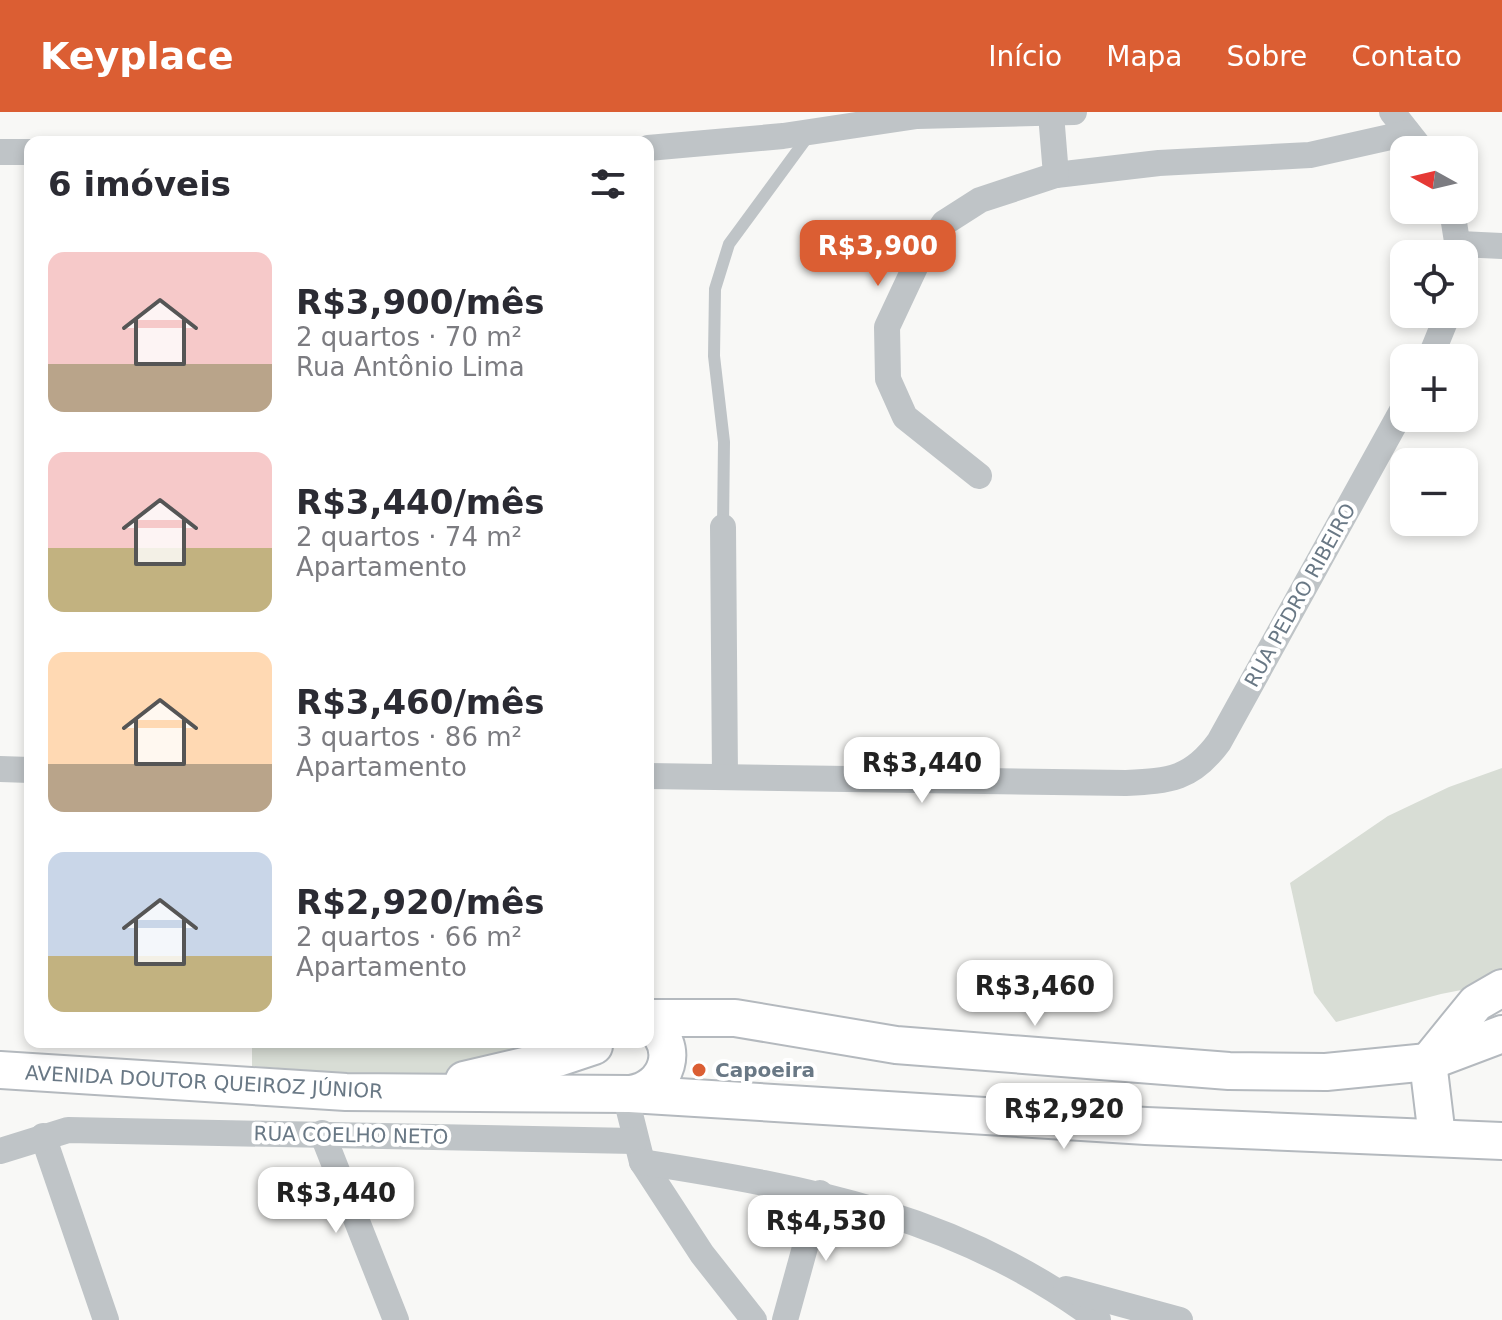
<!DOCTYPE html>
<html lang="pt">
<meta charset="utf-8">
<style>
body{margin:0;font-family:"DejaVu Sans",sans-serif;background:#f7f7f7;color:#2b2b33;height:100vh;display:flex;flex-direction:column;font-size:30px;white-space:nowrap}
*{box-sizing:border-box;margin:0}
p{font-size:26px;color:#7c7c81}
.icon{flex:none;width:44px;height:44px;fill:none;stroke:currentColor;stroke-width:2;stroke-linecap:round;stroke-linejoin:round}
.map{position:relative;flex:1;overflow:hidden}
.sheet{position:absolute;left:24px;top:24px;width:630px;height:912px;display:flex;flex-direction:column;background:#fff;border-radius:16px;box-shadow:0 4px 12px #0003}
.sheet>*{flex:none}
.needle{width:52px;rotate:278deg}
.buttons{position:absolute;left:1390px;top:24px;display:grid;gap:16px}
.buttons a{display:grid;place-items:center;width:88px;height:88px;border-radius:16px;background:#fff;box-shadow:0 4px 12px #0003;font-size:40px}
.price{position:absolute;translate:-50% -68px;padding:0 18px;border-radius:16px;background:#fff;color:#222;font-size:26px;line-height:52px;filter:drop-shadow(0 2px 4px #0008)}
.price::after{content:'';position:absolute;left:50%;top:48px;width:24px;height:18px;margin-left:-12px;background:inherit;clip-path:polygon(0 0,100% 0,50% 100%)}
.price.on{background:#db5e33;color:#fff}
ul{padding:0;list-style:none}
li{display:flex;align-items:center;gap:24px;height:200px;padding:0 24px}
li span{display:grid;place-items:center;flex:none;width:224px;height:160px;border-radius:16px;color:#555}
li>.icon{margin-inline-start:auto}
span .icon{width:96px;height:96px;fill:#fffc;stroke-width:1}
li b{font-size:34px}
h2{display:flex;justify-content:space-between;align-items:center;height:96px;padding:0 24px;font-size:34px}
header{display:flex;align-items:center;gap:48px;box-sizing:border-box;height:112px;padding:0 40px;background:#db5e33;color:#fff}
header strong{font-size:38px}
nav{display:flex;gap:44px;margin-inline-start:auto;font-size:28px}
.map>svg:first-child{display:block}
.green{fill:#d8ddd5}
.lines{fill:none;stroke-linecap:round;stroke-linejoin:round}
.secondary-casing{stroke:#b4b9be;stroke-width:40}
.service{stroke:#bfc4c7;stroke-width:12}
.minor{stroke:#bfc4c7;stroke-width:26}
.secondary{stroke:#fff;stroke-width:36}
.poi-dot{fill:#db5e33;stroke:#fff;stroke-width:3}
.labels{text-anchor:middle;dominant-baseline:central;stroke-width:8;stroke-linejoin:round;paint-order:stroke}
.street-label{font-size:20px;fill:#697885;stroke:#fff}
.poi-label{font-size:20px;font-weight:bold;fill:#697885;stroke:#fff;text-anchor:start}
</style>
<header>
<strong>Keyplace</strong>
<nav><a>Início</a><a>Mapa</a><a>Sobre</a><a>Contato</a></nav>
</header>
<div class="map">
<svg width="1502" height="1208" viewBox="0 0 1502 1208">
<rect width="100%" height="100%" fill="#f8f8f6"/>
<g class="green">
<polygon points="1502,656 1502,870 1441,882 1336,910 1314,881 1290,771 1388,704 1449,675"/>
<polygon points="252,930 549,930 428,967 252,954"/>
</g>
<g class="lines">
<defs>
<g id="secondary">
<polyline points="648,906 735,906 896,933 1229,959 1326,960 1428,950 1502,922"/>
<path d="M0,958L346,980L630,982C668,977 682,933 648,911"/>
<polyline points="464,968 558,946 594,934"/>
<polyline points="630,982 1146,1014 1502,1029"/>
<polyline points="1437,1025 1428,950 1476,891 1502,876"/>
</g>
</defs>
<use href="#secondary" class="secondary-casing"/>
<polyline class="service" points="723,415 724,330 714,244 715,177 729,132 809,23"/>
<g class="minor">
<polyline points="1392,0 1422,38"/>
<polyline points="648,36 783,24 917,4 1074,0"/>
<polyline points="0,40 30,40"/>
<polyline points="1056,63 1159,51 1310,43 1408,21"/>
<polyline points="1452,98 1459,142"/>
<polyline points="1460,132 1502,134"/>
<polyline points="1430,246 1448,202"/>
<polyline points="979,364 905,305 888,267 887,215 917,151 944,111 980,88 1056,63 1051,2"/>
<polyline points="723,415 725,665"/>
<polyline points="0,657 30,658"/>
<path d="M648,664L1126,671C1170,669 1192,667 1219,630L1404,295"/>
<polyline points="625,982 642,1050 702,1142 754,1208"/>
<polyline points="322,1021 396,1208"/>
<polyline points="43,1024 106,1208"/>
<polyline points="0,1039 68,1018 634,1029"/>
<path d="M642,1050C808,1076 960,1104 1098,1208"/>
<polyline points="1066,1177 1180,1208"/>
<polyline points="785,1208 820,1081"/>
</g>
<use href="#secondary" class="secondary"/>
</g>
<circle class="poi-dot" cx="699" cy="958" r="8"/>
<g class="labels">
<g class="street-label">
<text transform="translate(1300 483) rotate(-61)">RUA PEDRO RIBEIRO</text>
<text transform="translate(204 970) rotate(3)">AVENIDA DOUTOR QUEIROZ JÚNIOR</text>
<text transform="translate(351 1023) rotate(1)">RUA COELHO NETO</text>
</g>
<g class="poi-label">
<text x="715" y="958">Capoeira</text>
</g>
</g>
</svg>
<div class="buttons">
<a><svg class="needle" viewBox="-14 -14 28 28"><path d="M0-13l5 13h-10z" fill="#e53935"/><path d="M0 13l5-13h-10z" fill="#7c7c81"/></svg></a>
<a><svg class="icon" aria-label="locate" viewBox="0 0 24 24"><circle cx="12" cy="12" r="6"/><path d="M12 2v4M12 18v4M2 12h4M18 12h4"/></svg></a>
<a>+</a>
<a>−</a>
</div>
<b class="price on" style="left:878px;top:176px">R$3,900</b>
<b class="price" style="left:922px;top:693px">R$3,440</b>
<b class="price" style="left:1035px;top:916px">R$3,460</b>
<b class="price" style="left:1064px;top:1039px">R$2,920</b>
<b class="price" style="left:336px;top:1123px">R$3,440</b>
<b class="price" style="left:826px;top:1151px">R$4,530</b>
<section class="sheet">
<h2>6 imóveis<svg class="icon" aria-label="filters" viewBox="0 0 24 24"><path d="M4 7h16M4 17h16"/><circle cx="9" cy="7" r="2"/><circle cx="15" cy="17" r="2"/></svg></h2>
<ul>
<li><span style="background:linear-gradient(#f6c9c9 70%,#b9a48a 0)"><svg class="icon" aria-label="home" viewBox="0 0 24 24"><path d="M3 11l9-7 9 7M6 9v11h12V9"/></svg></span><div><b>R$3,900/mês</b><p>2 quartos · 70 m²</p><p>Rua Antônio Lima</p></div></li>
<li><span style="background:linear-gradient(#f6c9c9 60%,#c2b280 0)"><svg class="icon" aria-label="home" viewBox="0 0 24 24"><path d="M3 11l9-7 9 7M6 9v11h12V9"/></svg></span><div><b>R$3,440/mês</b><p>2 quartos · 74 m²</p><p>Apartamento</p></div></li>
<li><span style="background:linear-gradient(#ffd9b3 70%,#b9a48a 0)"><svg class="icon" aria-label="home" viewBox="0 0 24 24"><path d="M3 11l9-7 9 7M6 9v11h12V9"/></svg></span><div><b>R$3,460/mês</b><p>3 quartos · 86 m²</p><p>Apartamento</p></div></li>
<li><span style="background:linear-gradient(#c9d6e8 65%,#c2b280 0)"><svg class="icon" aria-label="home" viewBox="0 0 24 24"><path d="M3 11l9-7 9 7M6 9v11h12V9"/></svg></span><div><b>R$2,920/mês</b><p>2 quartos · 66 m²</p><p>Apartamento</p></div></li>
</ul>
</section>
</div>
